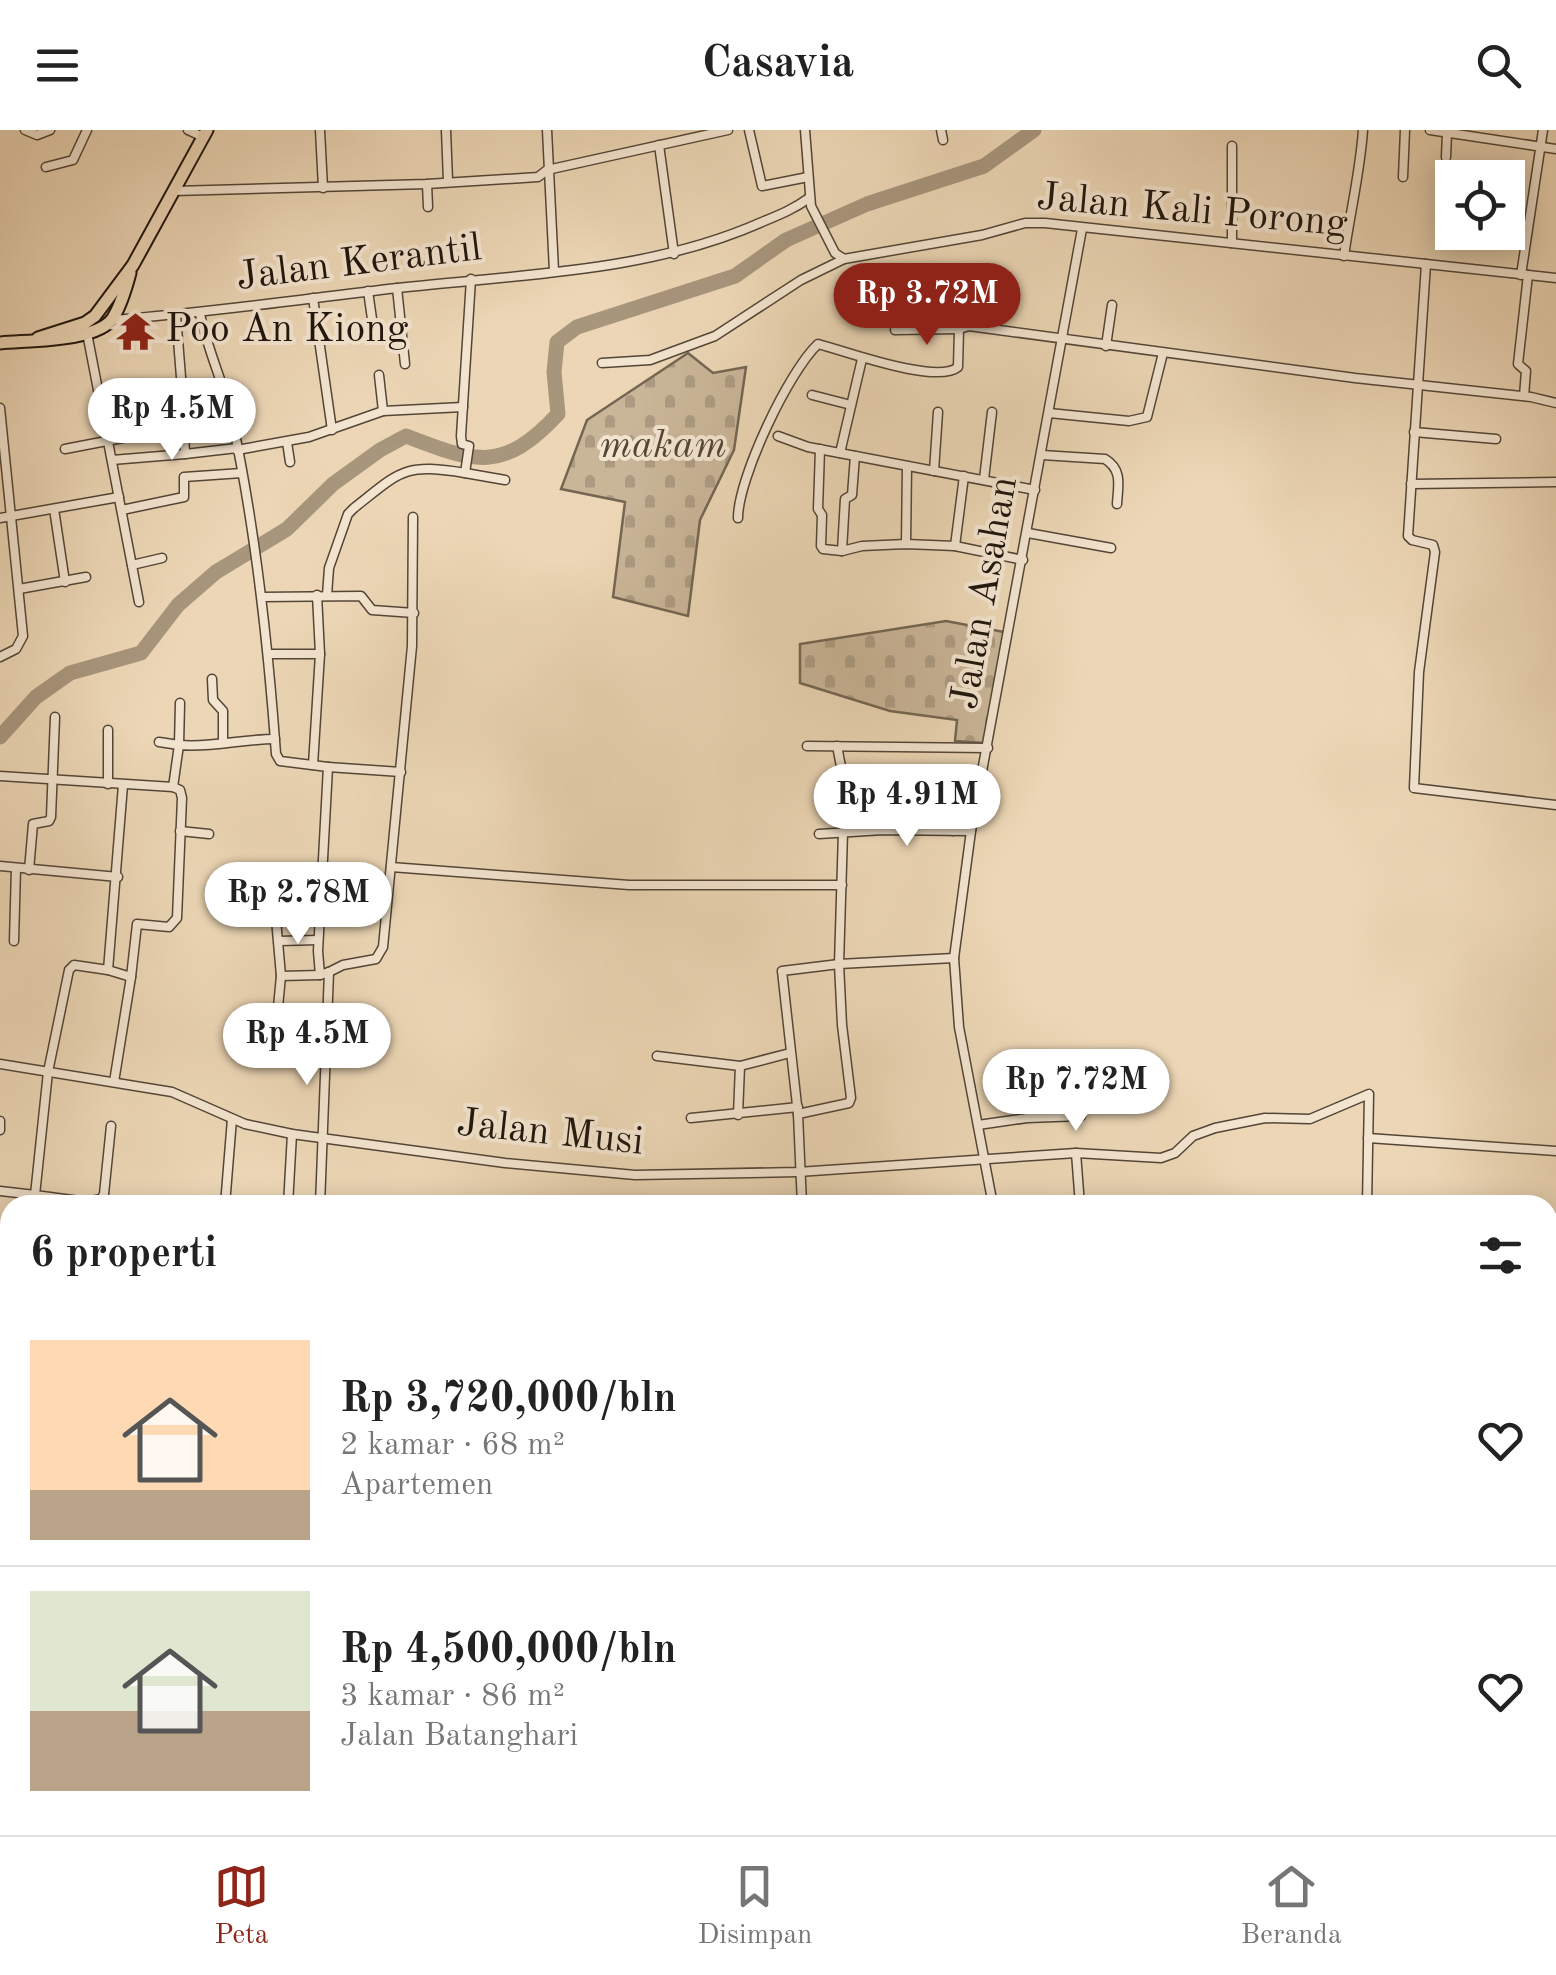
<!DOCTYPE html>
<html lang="id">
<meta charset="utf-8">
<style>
body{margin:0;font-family:"Old Standard TT",serif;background:#f2f2f2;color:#222;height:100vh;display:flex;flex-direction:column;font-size:38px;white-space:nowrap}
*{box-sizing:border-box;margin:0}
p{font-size:32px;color:#767676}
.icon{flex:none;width:55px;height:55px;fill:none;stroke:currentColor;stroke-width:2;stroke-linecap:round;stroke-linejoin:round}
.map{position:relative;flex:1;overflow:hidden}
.sheet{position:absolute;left:0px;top:1065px;width:1558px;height:640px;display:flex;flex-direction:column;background:#fff;border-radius:30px 30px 0 0;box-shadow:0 5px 25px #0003}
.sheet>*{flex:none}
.tools{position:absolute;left:1435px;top:30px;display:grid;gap:20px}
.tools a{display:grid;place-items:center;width:90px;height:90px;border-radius:0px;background:#fff;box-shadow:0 5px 25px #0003;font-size:50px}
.price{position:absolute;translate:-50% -85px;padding:0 22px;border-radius:35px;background:#fff;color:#222;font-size:32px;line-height:65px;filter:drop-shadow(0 2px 5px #0008)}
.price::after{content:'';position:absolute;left:50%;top:60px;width:30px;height:22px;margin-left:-15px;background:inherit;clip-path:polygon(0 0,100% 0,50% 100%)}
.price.selected{background:#8f2418;color:#fff}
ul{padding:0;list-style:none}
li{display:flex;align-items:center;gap:30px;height:250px;padding:0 30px}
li+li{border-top:2px solid #e0e0e0}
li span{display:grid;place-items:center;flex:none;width:280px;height:200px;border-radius:0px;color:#555}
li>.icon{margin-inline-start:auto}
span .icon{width:120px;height:120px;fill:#fffc;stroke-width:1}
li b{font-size:42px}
h2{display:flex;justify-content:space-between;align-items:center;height:120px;padding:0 30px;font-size:42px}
header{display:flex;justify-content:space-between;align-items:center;height:130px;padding:0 30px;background:#fff;font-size:45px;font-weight:800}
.tabs{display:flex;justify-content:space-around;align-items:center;height:140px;border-top:2px solid #e0e0e0;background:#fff;font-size:28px;color:#767676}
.tabs a{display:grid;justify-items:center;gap:5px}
.tabs .selected{color:#8f2418}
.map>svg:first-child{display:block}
.cemetery{fill:url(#cemetery-stones);stroke:#746652;stroke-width:2.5}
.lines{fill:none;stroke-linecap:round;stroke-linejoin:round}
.river{stroke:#a7957c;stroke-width:15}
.minor-casing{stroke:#534637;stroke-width:11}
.tertiary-casing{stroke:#534637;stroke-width:12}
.primary-casing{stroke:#20160d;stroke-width:15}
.minor{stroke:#f3e4cf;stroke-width:8}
.tertiary{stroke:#f3e4cf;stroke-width:9}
.primary{stroke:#ecd6b5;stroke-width:11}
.labels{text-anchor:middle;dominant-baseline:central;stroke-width:8;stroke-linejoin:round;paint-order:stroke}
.street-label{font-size:40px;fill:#20160d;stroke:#f3e4cf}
.poi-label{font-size:40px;fill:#20160d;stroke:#f3e4cf;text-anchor:start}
.park-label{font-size:40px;font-style:italic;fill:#534637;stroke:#f3e4cf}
</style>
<header><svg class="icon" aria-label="menu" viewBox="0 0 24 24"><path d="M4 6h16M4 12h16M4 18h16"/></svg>Casavia<svg class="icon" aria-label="search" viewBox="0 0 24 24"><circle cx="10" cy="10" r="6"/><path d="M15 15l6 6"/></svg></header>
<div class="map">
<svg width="1556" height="1705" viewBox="0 0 1556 1705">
<defs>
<pattern id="cemetery-stones" width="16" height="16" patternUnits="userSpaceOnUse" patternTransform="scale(2.5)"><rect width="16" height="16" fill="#c9b598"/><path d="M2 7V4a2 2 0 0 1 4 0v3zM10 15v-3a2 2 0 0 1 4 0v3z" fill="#ac9b82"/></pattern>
</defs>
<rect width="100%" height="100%" fill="#ecd6b5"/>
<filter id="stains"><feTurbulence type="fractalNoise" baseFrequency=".002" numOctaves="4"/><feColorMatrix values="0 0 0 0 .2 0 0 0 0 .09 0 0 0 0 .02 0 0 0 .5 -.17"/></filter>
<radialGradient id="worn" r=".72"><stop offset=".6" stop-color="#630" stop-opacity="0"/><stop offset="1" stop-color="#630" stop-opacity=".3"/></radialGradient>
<g class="cemetery">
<polygon points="688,223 713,243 746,237 734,320 700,390 688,486 613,467 625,372 561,359 587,290"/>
<polygon points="946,491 1004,502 984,613 955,611 957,590 890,581 800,553 800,514"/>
</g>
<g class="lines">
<path class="river" d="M0,607L36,567L70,543L141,523L178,475L216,442L287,399L333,354L380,320L406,306C476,333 503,343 558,284L554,242L557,212L577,197L735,146L786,110L867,74L984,36L1034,0"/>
<defs>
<g id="minor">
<polyline points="25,0 37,5 50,0"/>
<polyline points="188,0 203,7"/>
<polyline points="320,0 323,58"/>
<polyline points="446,0 448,51"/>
<polyline points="547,0 554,141"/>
<polyline points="749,0 762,56 808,47"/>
<polyline points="805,0 811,76 835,123 844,129 982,105 1025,93 1045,93 1556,148"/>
<polyline points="941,0 943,10"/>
<polyline points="1430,0 1556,19"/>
<polyline points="659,15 674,124"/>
<polyline points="1232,16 1232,113"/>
<polyline points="1446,27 1447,3"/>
<polyline points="46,37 73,30 87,0"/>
<polyline points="1403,47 1405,0"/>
<polyline points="427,54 428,77"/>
<polyline points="174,61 427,54 538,47 547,40 728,0"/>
<path d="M1344,126C1350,83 1360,43 1363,0"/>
<polyline points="1426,134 1408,406 1412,410 1433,415 1435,422 1419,542 1414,658 1556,675"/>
<polyline points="1521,145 1543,0"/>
<polyline points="397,158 405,234"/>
<polyline points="368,161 373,196"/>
<polyline points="313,168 332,300"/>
<path d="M200,184C208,222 225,256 233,294C256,403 268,513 276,624L280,631L328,637L318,821L320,845L329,842"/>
<polyline points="176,185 183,272 226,268"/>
<path d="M112,190C208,183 303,169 398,158C521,144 647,143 762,92C779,85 794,79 809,68"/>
<polyline points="895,200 959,199"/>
<polyline points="87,203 139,472"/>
<polyline points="1106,216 1112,175"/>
<polyline points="602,233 650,230 715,206 801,150 844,129"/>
<polyline points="379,245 383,281"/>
<polyline points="812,265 851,275"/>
<polyline points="1524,266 1526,241 1518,234 1528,145"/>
<polyline points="183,272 185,324 237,318"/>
<polyline points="0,278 23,506 16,519 0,527"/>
<polyline points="1049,283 1129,291 1147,287 1163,223"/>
<polyline points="1414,302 1496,309"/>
<polyline points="778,306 808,317 1035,360"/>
<polyline points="287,312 290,332"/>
<polyline points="65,319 143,304"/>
<polyline points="820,319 818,379 822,385 821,416 823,419 842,421"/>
<polyline points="237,320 309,307 383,281 463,277"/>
<polyline points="840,323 862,229"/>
<path d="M1042,325L1105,329C1123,340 1118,356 1117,374"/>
<polyline points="855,326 852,365 845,369 842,421 862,416 906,414 955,416 964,346"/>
<polyline points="112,330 185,324"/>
<polyline points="934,341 938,282"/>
<polyline points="465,343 505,350"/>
<polyline points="984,349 992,282"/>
<polyline points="1411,354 1556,352"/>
<polyline points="54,379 65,452"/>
<polyline points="122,380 184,367 184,347 242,343"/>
<polyline points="0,388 119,367"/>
<path d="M738,388C738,348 789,241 818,214C845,221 937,255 958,237L959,199L969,196L1355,248L1531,267L1556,273"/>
<polyline points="1028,403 1111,418"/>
<polyline points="906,414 907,336"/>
<polyline points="955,416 1023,430"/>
<polyline points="132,435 162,428"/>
<polyline points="19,459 86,447"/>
<path d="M327,465L329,438L348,384L354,378C401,341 403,333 465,343L469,316L462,314L461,306L471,149"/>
<polyline points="262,467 361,466 372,480 414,483"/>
<polyline points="268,524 320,524"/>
<polyline points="212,549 213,570 223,581 223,613"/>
<polyline points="159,612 179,615 180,573"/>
<polyline points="807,616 988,618"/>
<polyline points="837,616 847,667 843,685 845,702"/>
<polyline points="313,635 320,524 317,465"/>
<polyline points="328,637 401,642"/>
<path d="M0,646L173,657L179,615C212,618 242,609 275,609"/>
<polyline points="108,654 108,600"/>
<polyline points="180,701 209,704"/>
<polyline points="953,701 954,673"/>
<polyline points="819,704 883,700 971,701"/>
<polyline points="0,736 118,747"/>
<polyline points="391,737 629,755 842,755"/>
<polyline points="29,740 33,694 49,691 51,687 55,587"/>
<polyline points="276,789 281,846 320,845"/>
<polyline points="14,811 16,738"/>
<polyline points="279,811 318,810"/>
<polyline points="108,840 131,847 114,952"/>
<polyline points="329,842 343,835 376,829 383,817 412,516 413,387"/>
<polyline points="131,847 137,794 169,797 177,788 182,668 180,660 173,657"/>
<polyline points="657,926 740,936 790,923"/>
<polyline points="267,929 278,877 281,846"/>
<polyline points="0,934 172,962 245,994 292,1004 505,1033 635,1045 798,1042 1076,1023 1161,1028 1175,1023 1193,1006 1215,998 1265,988 1310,989 1369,964 1367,1075"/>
<polyline points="798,984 849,973 851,968 842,895 839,834 843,702"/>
<polyline points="738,985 740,936"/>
<polyline points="691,988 798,977"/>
<polyline points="0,991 0,1000"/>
<polyline points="978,995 1027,988 1081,986"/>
<polyline points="111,996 104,1064 101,1069 87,1072 35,1065 48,942 69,840 74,835 108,840 123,655"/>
<polyline points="1368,1008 1556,1021"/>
<polyline points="1076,1023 1080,1075"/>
<polyline points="0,1061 35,1065"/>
<polyline points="225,1075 232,989"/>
<polyline points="288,1075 292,1004"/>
<polyline points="320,1075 329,842"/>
<polyline points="802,1075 798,984 782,841 839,834 954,828"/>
<polyline points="993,1075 959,897 954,828 971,701 1082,99"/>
<polyline points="0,1149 10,1150"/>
<polyline points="0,1234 10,1235"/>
<polyline points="0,1335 10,1301"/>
<polyline points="0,1347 10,1348"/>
<polyline points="0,1541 10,1542"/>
<polyline points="0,1618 10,1620"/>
<polyline points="1548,1634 1556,1633"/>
<polyline points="232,1695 248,1698 253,1695"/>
<polyline points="881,1695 881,1705"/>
<polyline points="905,1695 906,1705"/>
<polyline points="1096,1695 1097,1705"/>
<polyline points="1273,1695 1279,1705"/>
<polyline points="1404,1695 1405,1705"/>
<polyline points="1381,1705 1381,1695"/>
<polyline points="1412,1705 1438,1704"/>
</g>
<polyline id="tertiary" points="43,1705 43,1695"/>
<g id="primary">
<polyline points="38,208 85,193 95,186 133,135 207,0"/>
<path d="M0,213C28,210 97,212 113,188C121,175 126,158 130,143"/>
<polyline points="0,1416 10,1417"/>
<polyline points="1548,1511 1556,1511"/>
</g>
</defs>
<use href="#minor" class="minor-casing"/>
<use href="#tertiary" class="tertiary-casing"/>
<use href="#primary" class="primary-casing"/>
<use href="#minor" class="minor"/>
<use href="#tertiary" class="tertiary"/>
<use href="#primary" class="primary"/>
</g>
<defs>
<symbol id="temple-bare" viewBox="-9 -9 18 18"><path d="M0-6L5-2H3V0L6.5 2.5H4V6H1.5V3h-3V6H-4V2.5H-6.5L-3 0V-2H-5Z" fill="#8f2418" stroke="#f3e4cf" stroke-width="2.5" paint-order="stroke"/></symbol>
</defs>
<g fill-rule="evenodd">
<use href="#temple-bare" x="108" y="174" width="55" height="55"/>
</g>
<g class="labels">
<g class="street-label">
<text transform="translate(1192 82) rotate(5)">Jalan Kali Porong</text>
<text transform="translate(359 134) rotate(-7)">Jalan Kerantil</text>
<text transform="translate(986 463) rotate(-80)">Jalan Asahan</text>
<text transform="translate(550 1004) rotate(6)">Jalan Musi</text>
</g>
<g class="poi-label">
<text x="165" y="201">Poo An Kiong</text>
</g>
<g class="park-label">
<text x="663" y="317">makam</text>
</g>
</g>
<rect width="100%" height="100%" filter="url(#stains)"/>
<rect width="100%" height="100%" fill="url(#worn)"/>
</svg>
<div class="tools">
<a><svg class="icon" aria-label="locate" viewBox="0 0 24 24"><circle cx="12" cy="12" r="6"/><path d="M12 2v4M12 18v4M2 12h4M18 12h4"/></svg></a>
</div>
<b class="price selected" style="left:927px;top:218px">Rp 3.72M</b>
<b class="price" style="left:172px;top:333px">Rp 4.5M</b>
<b class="price" style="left:907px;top:719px">Rp 4.91M</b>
<b class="price" style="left:298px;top:817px">Rp 2.78M</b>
<b class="price" style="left:307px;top:958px">Rp 4.5M</b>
<b class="price" style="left:1076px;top:1004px">Rp 7.72M</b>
<section class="sheet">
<h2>6 properti<svg class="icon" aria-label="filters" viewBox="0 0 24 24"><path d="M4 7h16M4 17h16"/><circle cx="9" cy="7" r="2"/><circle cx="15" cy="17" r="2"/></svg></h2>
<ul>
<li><span style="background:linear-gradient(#ffd9b3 75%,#b9a48a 0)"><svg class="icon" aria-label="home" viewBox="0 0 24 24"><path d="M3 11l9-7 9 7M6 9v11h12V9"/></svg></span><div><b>Rp 3,720,000/bln</b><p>2 kamar · 68 m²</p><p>Apartemen</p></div><svg class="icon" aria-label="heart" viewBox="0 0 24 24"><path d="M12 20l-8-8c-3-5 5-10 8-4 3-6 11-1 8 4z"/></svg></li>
<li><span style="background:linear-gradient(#dfe7d0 60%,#b9a48a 0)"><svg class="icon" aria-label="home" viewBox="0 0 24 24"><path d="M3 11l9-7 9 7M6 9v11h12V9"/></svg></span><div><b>Rp 4,500,000/bln</b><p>3 kamar · 86 m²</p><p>Jalan Batanghari</p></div><svg class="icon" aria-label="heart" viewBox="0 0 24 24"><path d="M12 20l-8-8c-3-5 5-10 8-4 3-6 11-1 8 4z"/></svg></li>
</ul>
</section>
</div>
<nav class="tabs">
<a class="selected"><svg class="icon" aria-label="map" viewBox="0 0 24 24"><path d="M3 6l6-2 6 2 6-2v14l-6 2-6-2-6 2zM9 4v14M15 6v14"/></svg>Peta</a>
<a><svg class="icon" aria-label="saved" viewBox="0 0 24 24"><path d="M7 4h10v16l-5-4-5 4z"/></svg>Disimpan</a>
<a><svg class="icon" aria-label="home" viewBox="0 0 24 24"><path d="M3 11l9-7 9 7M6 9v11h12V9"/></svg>Beranda</a>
</nav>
